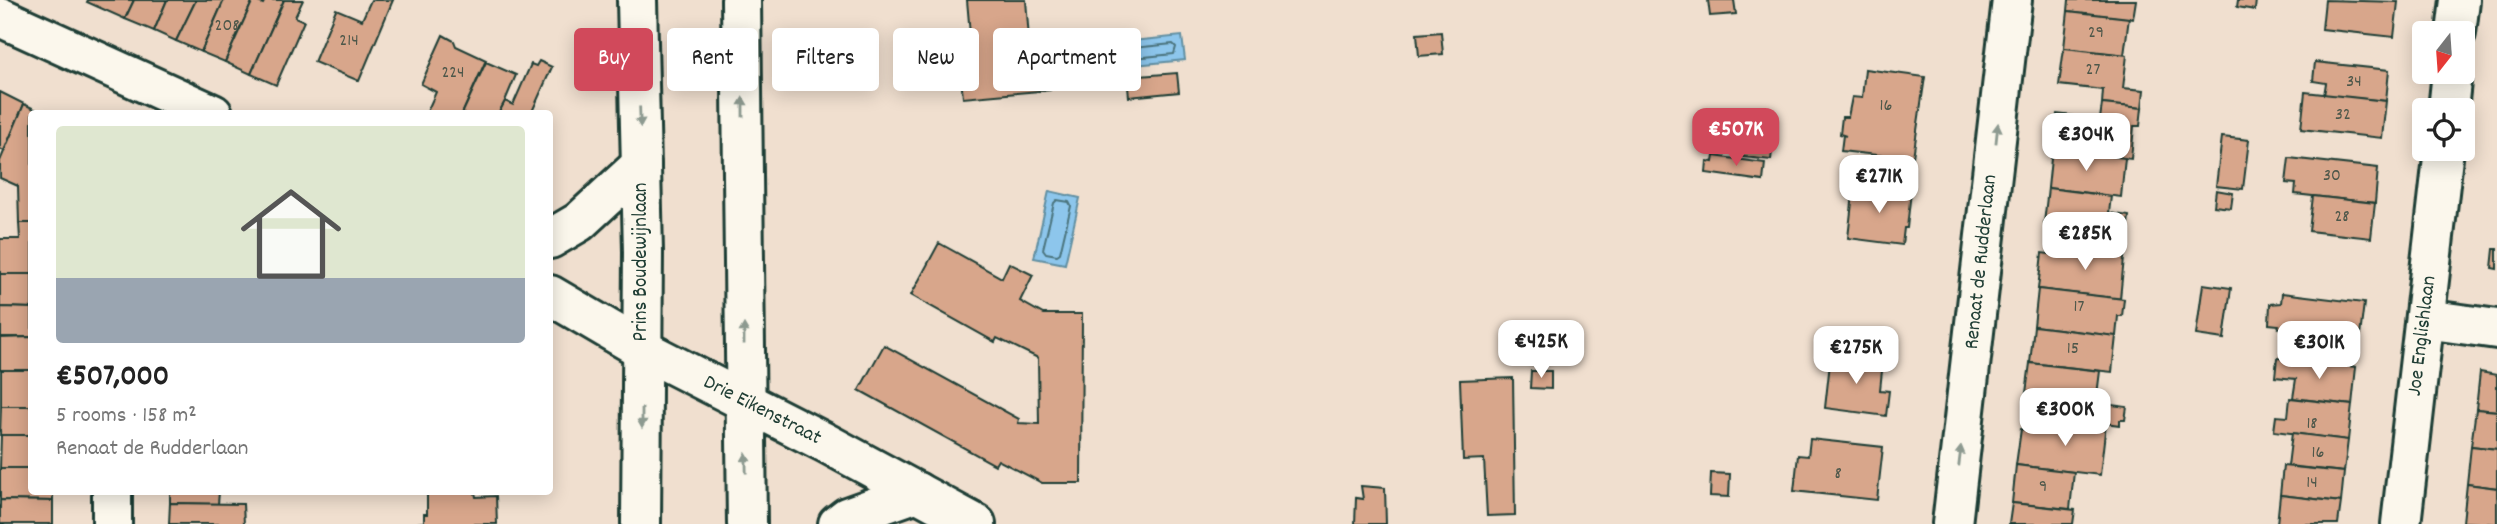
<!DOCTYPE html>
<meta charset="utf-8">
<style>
body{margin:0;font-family:Dekko,sans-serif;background:#f2f2f2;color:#222;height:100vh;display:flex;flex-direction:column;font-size:26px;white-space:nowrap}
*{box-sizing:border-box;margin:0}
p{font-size:23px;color:#767676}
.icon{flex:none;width:38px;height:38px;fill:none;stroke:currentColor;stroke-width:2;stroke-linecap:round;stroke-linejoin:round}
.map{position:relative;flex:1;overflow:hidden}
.drawer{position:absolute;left:28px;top:110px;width:525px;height:385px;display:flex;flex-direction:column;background:#fff;border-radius:7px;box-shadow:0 4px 18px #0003}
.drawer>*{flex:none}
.guide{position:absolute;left:574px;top:28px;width:665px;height:63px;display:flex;gap:14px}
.needle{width:46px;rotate:197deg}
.fabs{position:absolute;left:2412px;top:21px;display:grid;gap:14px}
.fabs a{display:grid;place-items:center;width:63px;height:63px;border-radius:7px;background:#fff;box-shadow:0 4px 18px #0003;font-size:35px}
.price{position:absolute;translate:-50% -60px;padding:0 16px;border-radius:14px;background:#fff;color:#222;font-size:23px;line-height:46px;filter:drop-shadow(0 2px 4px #0008)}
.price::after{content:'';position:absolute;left:50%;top:42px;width:21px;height:16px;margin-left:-10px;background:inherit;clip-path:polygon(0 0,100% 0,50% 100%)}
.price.current{background:#d1495b;color:#fff}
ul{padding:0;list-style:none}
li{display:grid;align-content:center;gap:14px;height:371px;padding:0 28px}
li+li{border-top:2px solid #e0e0e0}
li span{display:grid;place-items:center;height:217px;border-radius:7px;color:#555}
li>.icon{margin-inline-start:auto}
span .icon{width:126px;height:126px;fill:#fffc;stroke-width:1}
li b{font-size:30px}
.chip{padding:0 24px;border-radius:7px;background:#fff;box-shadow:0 4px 18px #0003;font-size:24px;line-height:63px}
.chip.current{background:#d1495b;color:#fff}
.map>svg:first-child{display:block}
.water{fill:#8dc6ec;stroke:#618fa2;stroke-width:2}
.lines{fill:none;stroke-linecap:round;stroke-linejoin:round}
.shore{stroke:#4b747e;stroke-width:2}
.building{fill:#d8a68b;stroke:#1f3d34;stroke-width:2}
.minor-casing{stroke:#1f3d34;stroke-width:44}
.major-casing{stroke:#1f3d34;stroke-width:44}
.minor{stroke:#fbf7ec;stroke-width:38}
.major{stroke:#fbf7ec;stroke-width:38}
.oneway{fill:#8d9a90}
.labels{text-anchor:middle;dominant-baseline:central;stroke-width:5;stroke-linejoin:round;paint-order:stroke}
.number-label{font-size:18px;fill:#4d574a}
.street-label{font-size:21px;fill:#1f3d34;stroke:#fbf7ec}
</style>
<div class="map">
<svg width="2497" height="524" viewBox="0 0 2497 524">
<rect width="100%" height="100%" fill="#f0dfcf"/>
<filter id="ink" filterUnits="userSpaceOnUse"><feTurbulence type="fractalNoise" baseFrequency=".0143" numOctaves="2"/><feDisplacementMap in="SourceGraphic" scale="14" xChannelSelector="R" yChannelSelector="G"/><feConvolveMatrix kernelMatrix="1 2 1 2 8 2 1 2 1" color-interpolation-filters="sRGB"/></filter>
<g filter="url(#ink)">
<g class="water">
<polygon points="1182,36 1185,60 1125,66 1122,42"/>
<polygon points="1049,191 1080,198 1065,264 1034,258"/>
</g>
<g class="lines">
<g class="shore">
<polygon points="1173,44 1176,47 1174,54 1134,58 1131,56 1133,48"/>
<polygon points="1057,200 1069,202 1071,206 1060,253 1057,255 1046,253 1043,249 1054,203"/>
</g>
</g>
<g class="building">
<polygon points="88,0 134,0 125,19 87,2"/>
<polygon points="134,0 167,0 154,31 125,19"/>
<polygon points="167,0 196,0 176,41 154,31"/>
<polygon points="196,0 224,0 201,52 176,41"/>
<polygon points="224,0 253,0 225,62 201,52"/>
<polygon points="253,0 263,4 265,0 284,0 251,74 225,62"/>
<polygon points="284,0 303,0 295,17 304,21 276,85 251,74"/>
<polygon points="371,0 393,0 359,81 314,62 336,9 362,20"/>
<polygon points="967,0 1026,0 1029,39 1045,38 1050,90 963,98 959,58 972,57"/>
<polygon points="1708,0 1734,0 1736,14 1710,16"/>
<polygon points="2069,0 2136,0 2133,19 2068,11"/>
<polygon points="2238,0 2256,0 2255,10 2237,7"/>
<polygon points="2325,0 2398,2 2394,37 2322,29"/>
<polygon points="2068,11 2129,18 2124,55 2064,48"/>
<polygon points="1441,32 1443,54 1419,56 1417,34"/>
<polygon points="443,35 454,41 456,46 486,60 462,114 426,114 436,92 421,84"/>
<polygon points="2064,48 2127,55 2123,88 2144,90 2142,108 2102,104 2103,90 2059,85"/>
<polygon points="539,61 552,67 531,114 498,114 505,101 513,105 531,64 536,66"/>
<polygon points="486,62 516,75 505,101 498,114 462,114"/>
<polygon points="2315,62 2389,70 2386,101 2324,95 2326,83 2313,81"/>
<polygon points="1865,69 1925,77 1913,157 1894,155 1894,157 1841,151 1843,135 1846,136 1840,134 1842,117 1848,117 1852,97 1862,98"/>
<polygon points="1177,73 1179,92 1129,97 1127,77"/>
<polygon points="0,92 24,104 4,151 0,149"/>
<polygon points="2305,92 2386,101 2382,138 2301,129"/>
<polygon points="24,104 45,114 32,114 32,223 19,223 18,186 0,178 0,161"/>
<polygon points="2102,104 2142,108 2140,126 2134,126 2131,159 2052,149 2057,114 2100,119"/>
<polygon points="1729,119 1739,120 1737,138 1727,137"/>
<polygon points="1739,120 1775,125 1771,160 1735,156"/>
<polygon points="1705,134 1724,136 1722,149 1704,148"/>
<polygon points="2222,137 2249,140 2243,189 2216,186"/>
<polygon points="2052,149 2125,158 2121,197 2048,188"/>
<polygon points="1714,156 1765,163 1763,181 1706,173 1707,161 1713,162"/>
<polygon points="2289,158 2378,168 2375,203 2295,194 2296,184 2286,183"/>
<polygon points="1854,185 1911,191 1907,228 1904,228 1902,245 1848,238"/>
<polygon points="2048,188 2111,196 2109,213 2129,216 2125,248 2082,243 2084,228 2044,223"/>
<polygon points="2216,190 2233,193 2231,208 2214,206"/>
<polygon points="2313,196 2375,203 2371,238 2309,231"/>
<polygon points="19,223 32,223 32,274 0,274 0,239 20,239"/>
<polygon points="939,243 1002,278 1009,263 1033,275 1020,301 1043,314 1082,314 1081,483 1042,483 998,460 995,465 859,390 884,345 1019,419 1018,423 1039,424 1038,358 997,338 995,342 911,295"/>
<polygon points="2082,243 2125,248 2120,299 2038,289 2042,253 2080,258"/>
<polygon points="2494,249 2497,249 2497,269 2492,268"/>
<polygon points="0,274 32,274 32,308 0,307"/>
<polygon points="2203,284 2231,288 2224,339 2196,335"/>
<polygon points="2038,289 2124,299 2122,316 2118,316 2116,336 2034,326"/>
<polygon points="2282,293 2364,303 2360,336 2278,328 2279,325 2269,324 2270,304 2281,303"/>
<polygon points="1,307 32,308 32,337 1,337"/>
<polygon points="2034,326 2116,336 2112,372 2030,363"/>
<polygon points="32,337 32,370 0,370 0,338"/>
<polygon points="1831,354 1883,361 1880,390 1889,391 1886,416 1825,408"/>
<polygon points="2277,358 2356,367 2352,405 2293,398 2296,379 2275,377"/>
<polygon points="2030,363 2100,371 2096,403 2127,407 2125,420 2120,420 2120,425 2066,418 2068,405 2025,400"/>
<rect x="1" y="370" width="31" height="36"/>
<polygon points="1531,371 1551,371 1551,389 1530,388"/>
<polygon points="2480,372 2497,375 2497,411 2476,409"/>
<polygon points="1513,378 1515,515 1487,516 1484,459 1463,460 1460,380"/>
<polygon points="2290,398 2352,405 2348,440 2274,431 2276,416 2288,417"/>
<polygon points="1,406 32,406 32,435 0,435"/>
<polygon points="2476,409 2497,411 2497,449 2471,446"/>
<polygon points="2066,418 2106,423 2100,475 2016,465 2021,429 2064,434"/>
<polygon points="2292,433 2348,440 2344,472 2288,466"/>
<polygon points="1,435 32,435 32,468 0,468"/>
<polygon points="1810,439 1883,447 1877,500 1794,491 1798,455 1808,456"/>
<polygon points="2471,446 2497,449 2497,488 2467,484"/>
<polygon points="2016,465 2074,472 2070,509 2012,503"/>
<polygon points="2283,466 2344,472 2341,502 2280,495"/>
<polygon points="0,468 32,468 32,492 53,492 53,501 0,500"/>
<polygon points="1711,473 1730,474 1729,497 1710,496"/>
<polygon points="2467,484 2497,488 2497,524 2463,522"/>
<polygon points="1361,486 1385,488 1386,524 1355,524 1356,498 1363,499"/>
<polygon points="170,492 219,492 218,504 170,503"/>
<polygon points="427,492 475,492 476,497 496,496 497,524 410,524 424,522 424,514 427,514"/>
<polygon points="2280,495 2341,502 2338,524 2277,524"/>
<polygon points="0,500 53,501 53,524 0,524"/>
<polygon points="170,503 243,504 244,524 169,524"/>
<polygon points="2012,503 2075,510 2073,524 2009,524"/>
</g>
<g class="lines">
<defs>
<g id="minor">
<polyline points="0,17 213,114"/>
<polyline points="2456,33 2460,0"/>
<polyline points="2448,110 2452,72"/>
<polyline points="550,239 579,222 641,165"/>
<polyline points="550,295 642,349 826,443 976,524"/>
<polyline points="2425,319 2497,329"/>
<polyline points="112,524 112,492"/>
<polyline points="838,524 847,517 917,492"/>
<polyline points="1952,524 2012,0"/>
<polyline points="2401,524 2444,149"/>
</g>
<g id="major">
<polyline points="637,0 643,252 641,524"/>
<polyline points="741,0 747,524"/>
</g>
</defs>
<use href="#minor" class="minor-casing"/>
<use href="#major" class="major-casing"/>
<use href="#minor" class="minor"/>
<use href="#major" class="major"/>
</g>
<defs><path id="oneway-solid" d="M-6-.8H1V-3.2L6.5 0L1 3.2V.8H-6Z" transform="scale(1.75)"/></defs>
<g class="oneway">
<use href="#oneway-solid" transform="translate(743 107) rotate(-90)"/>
<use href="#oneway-solid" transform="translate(640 117) rotate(88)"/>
<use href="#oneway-solid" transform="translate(1997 133) rotate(-84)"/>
<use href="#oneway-solid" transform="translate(744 334) rotate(-90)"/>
<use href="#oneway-solid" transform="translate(642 418) rotate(90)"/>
<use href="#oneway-solid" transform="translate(1960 456) rotate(-83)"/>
<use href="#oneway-solid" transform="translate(746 463) rotate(-91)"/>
</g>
</g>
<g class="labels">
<g class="number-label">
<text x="227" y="26">208</text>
<text x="2096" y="33">29</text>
<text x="349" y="41">214</text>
<text x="2093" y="70">27</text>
<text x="453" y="73">224</text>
<text x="2354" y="82">34</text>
<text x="1886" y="106">16</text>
<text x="2343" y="115">32</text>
<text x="2332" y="176">30</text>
<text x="2342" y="217">28</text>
<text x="2079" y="307">17</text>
<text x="2073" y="349">15</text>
<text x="2312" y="424">18</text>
<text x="2318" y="453">16</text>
<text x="1838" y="474">8</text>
<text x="2312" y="483">14</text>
<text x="2043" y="487">9</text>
</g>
<g class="street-label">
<text transform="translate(642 262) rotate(-90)">Prins Boudewijnlaan</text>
<text transform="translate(1982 262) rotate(-84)">Renaat de Rudderlaan</text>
<text transform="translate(2423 336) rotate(-83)">Joe Englishlaan</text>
<text transform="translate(762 411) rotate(27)">Drie Eikenstraat</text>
</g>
</g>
</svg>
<div class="fabs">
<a><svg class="needle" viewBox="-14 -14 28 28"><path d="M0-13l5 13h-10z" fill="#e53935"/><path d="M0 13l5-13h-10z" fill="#767676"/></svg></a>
<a><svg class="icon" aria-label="locate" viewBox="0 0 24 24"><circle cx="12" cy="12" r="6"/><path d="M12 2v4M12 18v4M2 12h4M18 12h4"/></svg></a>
</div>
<b class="price current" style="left:1736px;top:168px">€507K</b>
<b class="price" style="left:2086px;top:173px">€304K</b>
<b class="price" style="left:1879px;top:215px">€271K</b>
<b class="price" style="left:2085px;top:272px">€285K</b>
<b class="price" style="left:1541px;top:380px">€425K</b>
<b class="price" style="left:2319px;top:381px">€301K</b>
<b class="price" style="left:1856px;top:386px">€275K</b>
<b class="price" style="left:2065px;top:448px">€300K</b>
<div class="guide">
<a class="chip current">Buy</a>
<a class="chip">Rent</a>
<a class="chip">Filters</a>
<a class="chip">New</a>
<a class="chip">Apartment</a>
</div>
<section class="drawer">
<ul>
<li><span style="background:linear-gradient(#dfe7d0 70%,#9aa5b1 0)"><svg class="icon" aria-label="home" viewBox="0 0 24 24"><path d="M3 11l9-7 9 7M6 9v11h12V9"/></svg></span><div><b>€507,000</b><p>5 rooms · 158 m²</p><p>Renaat de Rudderlaan</p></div></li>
</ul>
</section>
</div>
